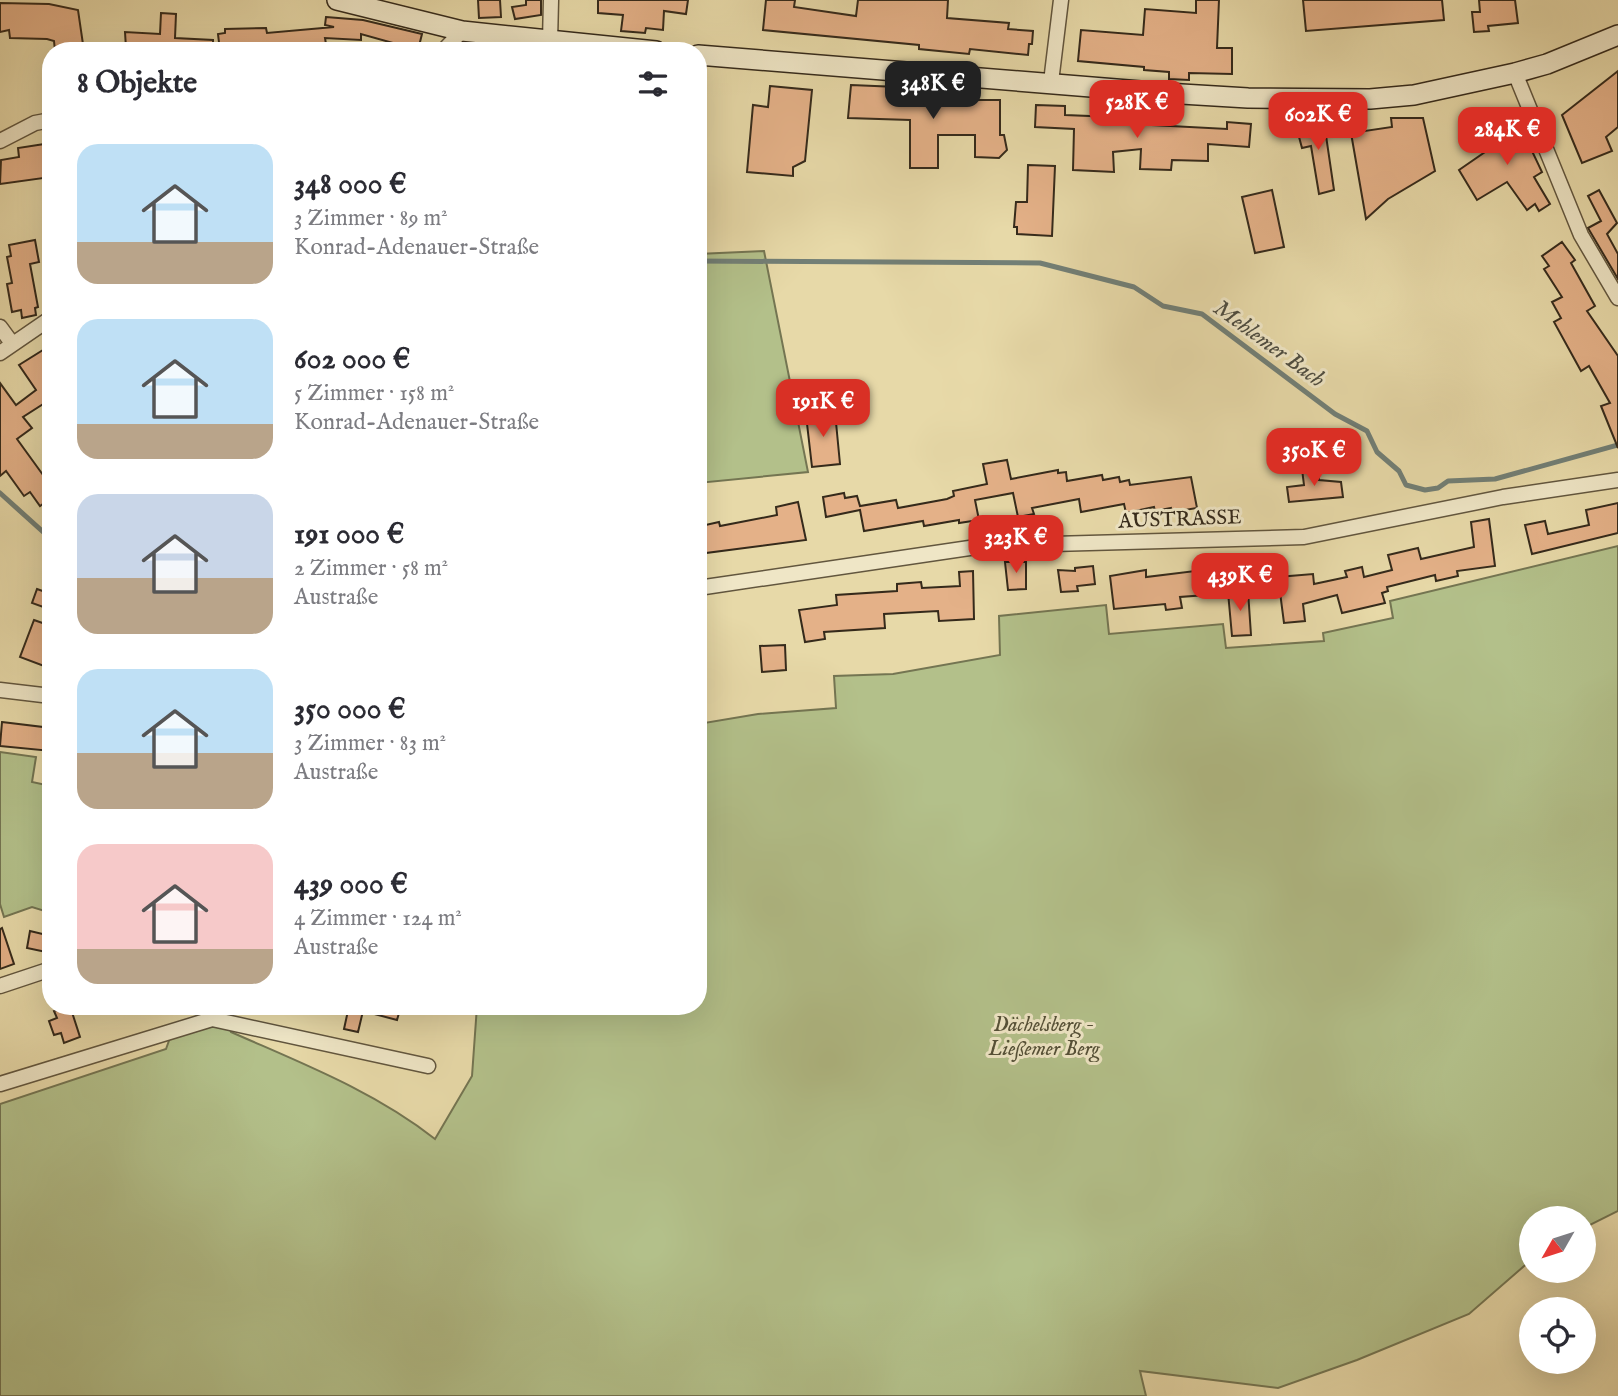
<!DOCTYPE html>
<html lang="de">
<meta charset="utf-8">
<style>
body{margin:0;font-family:"IM FELL English",serif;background:#f2f2f3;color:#2b2b33;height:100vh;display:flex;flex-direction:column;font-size:26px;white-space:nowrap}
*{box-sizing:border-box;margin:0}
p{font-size:23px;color:#7c7c81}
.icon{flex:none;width:38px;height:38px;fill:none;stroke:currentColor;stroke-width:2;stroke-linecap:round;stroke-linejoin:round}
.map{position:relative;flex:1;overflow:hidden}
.side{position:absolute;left:42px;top:42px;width:665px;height:973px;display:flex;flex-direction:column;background:#fff;border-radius:28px;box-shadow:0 7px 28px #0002}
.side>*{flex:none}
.needle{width:46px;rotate:231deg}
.fabs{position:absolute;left:1519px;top:1206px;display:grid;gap:14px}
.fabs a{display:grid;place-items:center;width:77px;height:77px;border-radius:50%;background:#fff;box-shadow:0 7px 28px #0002;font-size:35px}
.price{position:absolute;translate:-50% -60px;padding:0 16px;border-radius:14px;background:#d93025;color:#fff;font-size:23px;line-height:46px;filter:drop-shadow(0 2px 4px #0008)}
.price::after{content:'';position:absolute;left:50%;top:42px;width:21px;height:16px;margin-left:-10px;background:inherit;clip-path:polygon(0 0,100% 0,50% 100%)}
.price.selected{background:#222;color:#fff}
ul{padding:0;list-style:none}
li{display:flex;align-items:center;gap:21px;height:175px;padding:0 35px}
li span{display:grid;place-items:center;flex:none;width:196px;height:140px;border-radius:21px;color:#555}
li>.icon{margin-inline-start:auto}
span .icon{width:84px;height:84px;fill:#fffc;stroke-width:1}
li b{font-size:30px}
h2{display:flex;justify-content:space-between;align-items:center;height:84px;padding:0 35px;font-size:30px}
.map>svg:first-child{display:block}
.green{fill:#b3c08a;stroke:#747552;stroke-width:2}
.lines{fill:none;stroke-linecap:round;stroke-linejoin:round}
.stream{stroke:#727f76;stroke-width:5}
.building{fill:#e4b188;stroke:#352a1b;stroke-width:2}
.street-casing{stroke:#62563e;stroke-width:17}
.secondary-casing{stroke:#352a1b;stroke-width:22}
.street{stroke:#efe6c6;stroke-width:14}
.secondary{stroke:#efe6c6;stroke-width:19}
.labels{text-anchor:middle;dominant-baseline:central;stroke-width:6;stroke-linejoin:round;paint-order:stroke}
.street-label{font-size:21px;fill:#352a1b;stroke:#efe6c6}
.park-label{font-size:21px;font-style:italic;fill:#545037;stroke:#efe6c6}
.water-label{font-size:23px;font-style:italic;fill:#4e4d41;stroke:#efe6c6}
</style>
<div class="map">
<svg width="1618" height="1396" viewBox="0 0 1618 1396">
<rect width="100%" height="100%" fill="#e7d9a8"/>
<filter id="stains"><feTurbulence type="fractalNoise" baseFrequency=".00286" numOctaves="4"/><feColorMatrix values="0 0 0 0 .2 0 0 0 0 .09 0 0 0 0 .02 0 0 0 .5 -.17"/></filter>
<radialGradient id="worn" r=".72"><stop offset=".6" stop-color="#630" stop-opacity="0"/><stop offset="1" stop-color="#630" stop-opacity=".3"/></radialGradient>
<g class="green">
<polygon points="764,251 808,472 698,483 698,254"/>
<path d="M1618,546V1211L1584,1228V1218H1531V1260L1469,1314L1357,1360L1278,1388L1140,1371L1146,1396H0V1104L166,1049L171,1035L214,1025L229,1026L231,1032C301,1063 374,1091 435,1139L472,1076L477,1006H698V724L758,714L836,708L834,676L893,674L1000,655L999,616L1106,605L1109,634L1223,624L1226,648L1324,641L1323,633L1393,618L1390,601Z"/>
<polygon points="0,752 36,757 32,782 51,786 51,913 32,907 4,917 0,904"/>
</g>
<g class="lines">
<g class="stream">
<polyline points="698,261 1040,263 1134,287 1163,306 1202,314 1335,414 1367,431 1377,452 1399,471 1406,485 1425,490 1438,488 1448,481 1495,479 1618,445"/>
<polyline points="0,493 51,539"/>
</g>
</g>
<g class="building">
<polygon points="478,0 500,0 501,17 479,18"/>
<polygon points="526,0 541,0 541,15 515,19 512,7 526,5"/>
<polygon points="598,0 688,0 686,14 664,11 663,30 646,28 645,33 621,31 623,15 598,13"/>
<polygon points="766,0 795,0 794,7 856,16 858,0 948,0 947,18 1009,23 1008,29 1033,31 1032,44 1029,44 1028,55 970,49 969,54 919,49 919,45 763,30"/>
<polygon points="1196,0 1219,0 1217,48 1232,48 1232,74 1189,73 1189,80 1169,79 1169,72 1144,70 1144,67 1078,61 1081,30 1143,35 1145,9 1196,13"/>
<polygon points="1303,0 1442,0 1444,20 1306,31"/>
<polygon points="1479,0 1515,0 1518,23 1488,26 1489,31 1474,32 1472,12 1480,12"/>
<polygon points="0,3 49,4 78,10 84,51 55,51 54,41 47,39 10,38 9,30 0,32"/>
<polygon points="161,13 176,14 175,38 213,40 213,51 126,48 125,32 160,34"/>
<polygon points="326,17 363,20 422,34 418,50 361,34 361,40 325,38 326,44 310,45 311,51 220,51 218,34 225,33 225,29 266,28 267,33 334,27 325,25"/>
<polygon points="1618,71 1618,127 1606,137 1612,151 1582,163 1562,115"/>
<polygon points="851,85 898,87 897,100 1000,100 1000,135 1004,135 1007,150 999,158 975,157 975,135 938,135 938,168 910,168 910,120 848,118"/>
<polygon points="770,86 812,90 805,161 793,167 793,176 747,172 753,105 768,107"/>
<polygon points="1036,105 1065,106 1065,115 1114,117 1114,123 1227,129 1227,122 1251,124 1249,147 1208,144 1208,161 1172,160 1171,170 1140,169 1141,149 1113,152 1114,172 1073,170 1074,129 1035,127"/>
<polygon points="1516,114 1520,133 1523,132 1542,172 1534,177 1550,204 1539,211 1535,204 1527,210 1507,182 1477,200 1459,170 1498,143 1494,119"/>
<polygon points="1391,118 1423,118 1435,171 1388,199 1366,219 1351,133 1392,127"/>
<polygon points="1295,122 1324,122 1334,190 1319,194 1311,146 1302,148"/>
<polygon points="51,143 51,177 0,184 1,160 19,157 18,148"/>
<polygon points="1028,165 1055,166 1052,236 1017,234 1017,227 1014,227 1016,202 1027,202"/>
<polygon points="1272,190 1284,247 1255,253 1242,197"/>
<polygon points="1599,190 1617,223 1607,234 1618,254 1618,279 1588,228 1601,221 1588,196"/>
<polygon points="35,240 39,262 30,264 38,307 35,308 36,315 22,318 21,310 12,312 7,284 12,283 7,257 11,256 9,245"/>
<polygon points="1562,242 1575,260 1571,263 1595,306 1587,311 1618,356 1618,448 1601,406 1610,403 1589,366 1581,371 1554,322 1561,318 1552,302 1562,297 1544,269 1549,266 1542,256"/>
<polygon points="51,345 51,399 23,417 32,428 17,439 51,486 51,498 40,506 30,492 24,496 6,471 0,476 0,383 16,405 36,390 19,365"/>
<polygon points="835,412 840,464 812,467 806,415"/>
<polygon points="1007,460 1011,479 1058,470 1058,473 1066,472 1067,481 1102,475 1103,480 1119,477 1120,482 1129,480 1130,485 1191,477 1197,508 1172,512 1171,508 1155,511 1154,507 1126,513 1124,504 1081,512 1079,499 1032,508 1034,514 1018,517 1013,493 975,500 979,520 959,523 959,520 924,526 923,521 864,531 860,510 826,517 823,497 844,493 845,498 857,496 860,506 896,500 898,508 947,499 954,496 953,491 987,484 983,464"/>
<polygon points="1318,468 1319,480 1341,482 1343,497 1289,502 1287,487 1304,485 1302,469"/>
<polygon points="798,502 806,540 698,554 701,526 719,522 720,526 777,515 776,507"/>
<polygon points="1618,503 1618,533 1532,554 1525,525 1545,521 1548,534 1589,525 1586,510"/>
<polygon points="1489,519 1495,566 1457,571 1458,576 1436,581 1435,575 1387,587 1388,591 1382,593 1385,603 1342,613 1337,595 1303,604 1305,621 1284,623 1278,577 1313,574 1314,584 1347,577 1345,571 1362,567 1364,577 1392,570 1388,555 1418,548 1421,559 1474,547 1471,522"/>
<polygon points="1005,562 1026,562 1026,589 1008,590"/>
<polygon points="1277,563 1278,578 1254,580 1253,565"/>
<polygon points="1093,566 1095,584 1077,586 1078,591 1061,592 1058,570 1075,571 1075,568"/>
<polygon points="1146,570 1146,577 1203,570 1206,595 1180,597 1182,608 1166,610 1165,604 1114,609 1110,576"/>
<polygon points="973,571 974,619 939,621 938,611 884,614 885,628 824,632 825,639 805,642 799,610 837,605 836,595 897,591 897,584 921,582 922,588 960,586 959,572"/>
<polygon points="37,589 51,594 46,608 32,603"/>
<polygon points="1248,591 1251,635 1232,636 1228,592"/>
<polygon points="34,620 51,626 51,650 44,666 20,657"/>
<polygon points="785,645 786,670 762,672 760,646"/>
<polygon points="2,722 51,728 51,751 0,746"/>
<polygon points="2,928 14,964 0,969 0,929"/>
<polygon points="30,931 51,936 51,953 27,948"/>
<polygon points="70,1006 80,1037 64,1043 61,1033 54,1035 49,1021 57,1018 54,1011"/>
<polygon points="349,1006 401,1006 397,1020 363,1011 358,1032 344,1029"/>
</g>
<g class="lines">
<defs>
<g id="street">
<polyline points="550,41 551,0"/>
<polyline points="443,51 462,31"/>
<polyline points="1515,73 1581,235 1618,298"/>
<polyline points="1051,82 1061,0"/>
<polyline points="0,141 35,123 51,120"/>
<polyline points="0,327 11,342"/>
<polyline points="0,353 51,318"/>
<polyline points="698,588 983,546 1304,537 1503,497 1618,480"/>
<polyline points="0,690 51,696"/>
<polyline points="0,986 51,969"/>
<polyline points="0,1084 212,1019 428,1066"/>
</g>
<g id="secondary">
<polyline points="337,0 462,31 656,51"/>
<polyline points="698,55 1165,93 1248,98 1370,99 1414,95 1515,73 1547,64 1618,35"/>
</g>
</defs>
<use href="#street" class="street-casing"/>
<use href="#secondary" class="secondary-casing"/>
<use href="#street" class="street"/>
<use href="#secondary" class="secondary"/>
</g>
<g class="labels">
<g class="street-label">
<text transform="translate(1180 520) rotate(-2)">AUSTRASSE</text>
</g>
<g class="park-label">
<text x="1044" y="1025">Dächelsberg -<tspan x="1044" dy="24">Ließemer Berg</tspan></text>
</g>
<g class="water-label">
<text transform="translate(1269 344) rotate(36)">Mehlemer Bach</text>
</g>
</g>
<rect width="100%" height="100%" filter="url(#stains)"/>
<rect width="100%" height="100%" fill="url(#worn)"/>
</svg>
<div class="fabs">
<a><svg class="needle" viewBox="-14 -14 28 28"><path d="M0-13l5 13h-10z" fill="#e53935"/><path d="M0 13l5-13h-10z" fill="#7c7c81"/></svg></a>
<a><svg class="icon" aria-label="locate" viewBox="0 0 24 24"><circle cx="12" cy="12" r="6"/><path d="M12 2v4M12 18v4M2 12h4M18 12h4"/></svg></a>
</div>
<b class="price selected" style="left:933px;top:121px">348K €</b>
<b class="price" style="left:1137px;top:140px">528K €</b>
<b class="price" style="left:1318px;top:152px">602K €</b>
<b class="price" style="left:1507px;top:167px">284K €</b>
<b class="price" style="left:823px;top:439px">191K €</b>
<b class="price" style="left:1314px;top:488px">350K €</b>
<b class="price" style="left:1016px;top:575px">323K €</b>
<b class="price" style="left:1240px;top:613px">439K €</b>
<section class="side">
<h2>8 Objekte<svg class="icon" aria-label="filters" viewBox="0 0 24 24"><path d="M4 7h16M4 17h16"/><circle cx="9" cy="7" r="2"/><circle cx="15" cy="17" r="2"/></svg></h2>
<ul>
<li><span style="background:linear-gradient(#bfe0f5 70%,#b9a48a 0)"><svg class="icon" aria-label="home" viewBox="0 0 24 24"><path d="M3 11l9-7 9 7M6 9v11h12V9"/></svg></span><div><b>348 000 €</b><p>3 Zimmer · 89 m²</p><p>Konrad-Adenauer-Straße</p></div></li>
<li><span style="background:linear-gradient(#bfe0f5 75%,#b9a48a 0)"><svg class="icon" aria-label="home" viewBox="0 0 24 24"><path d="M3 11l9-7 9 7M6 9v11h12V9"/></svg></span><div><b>602 000 €</b><p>5 Zimmer · 158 m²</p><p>Konrad-Adenauer-Straße</p></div></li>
<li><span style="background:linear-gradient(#c9d6e8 60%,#b9a48a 0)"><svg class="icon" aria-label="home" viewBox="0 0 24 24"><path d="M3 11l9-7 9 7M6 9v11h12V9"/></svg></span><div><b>191 000 €</b><p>2 Zimmer · 58 m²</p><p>Austraße</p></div></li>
<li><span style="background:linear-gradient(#bfe0f5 60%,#b9a48a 0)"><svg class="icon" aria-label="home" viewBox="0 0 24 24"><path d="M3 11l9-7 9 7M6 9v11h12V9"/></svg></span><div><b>350 000 €</b><p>3 Zimmer · 83 m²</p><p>Austraße</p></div></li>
<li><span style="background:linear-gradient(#f6c9c9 75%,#b9a48a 0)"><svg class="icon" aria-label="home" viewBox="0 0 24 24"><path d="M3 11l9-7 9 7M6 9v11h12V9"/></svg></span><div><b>439 000 €</b><p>4 Zimmer · 124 m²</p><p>Austraße</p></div></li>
</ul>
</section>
</div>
